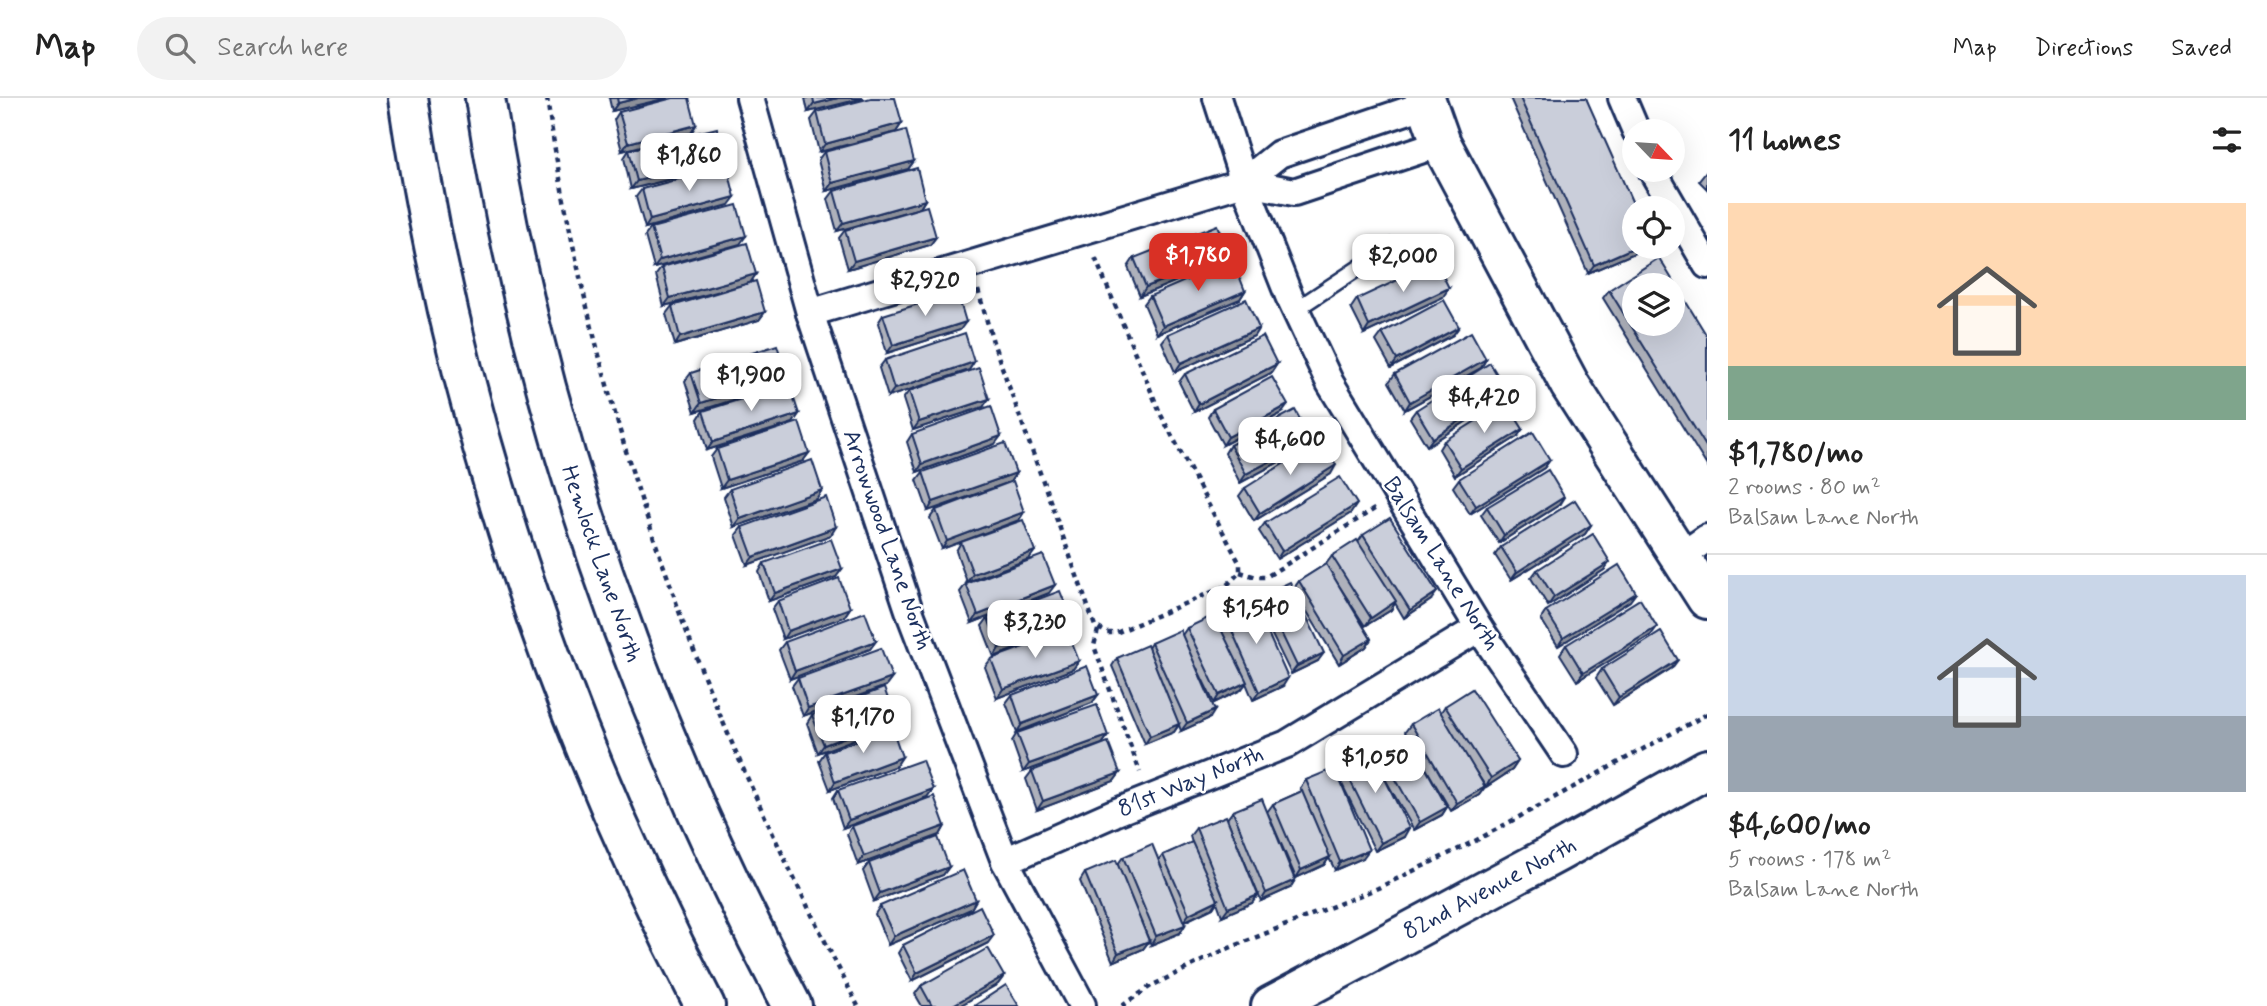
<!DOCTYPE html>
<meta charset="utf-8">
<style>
body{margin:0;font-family:Mynerve,sans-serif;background:#f2f2f2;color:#222;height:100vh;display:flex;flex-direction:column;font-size:26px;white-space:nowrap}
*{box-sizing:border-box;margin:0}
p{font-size:23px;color:#767676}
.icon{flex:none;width:38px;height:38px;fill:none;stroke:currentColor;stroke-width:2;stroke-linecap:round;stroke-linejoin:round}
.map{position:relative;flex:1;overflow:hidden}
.sheet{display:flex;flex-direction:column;background:#fff;width:560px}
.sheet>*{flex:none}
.needle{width:46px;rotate:115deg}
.fabs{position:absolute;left:1622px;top:21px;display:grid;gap:14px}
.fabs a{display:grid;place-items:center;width:63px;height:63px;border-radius:50%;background:#fff;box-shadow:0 7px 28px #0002;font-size:35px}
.price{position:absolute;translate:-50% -60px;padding:0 16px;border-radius:14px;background:#fff;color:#222;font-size:23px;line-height:46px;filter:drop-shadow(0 2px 4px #0008)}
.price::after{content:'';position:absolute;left:50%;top:42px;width:21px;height:16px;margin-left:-10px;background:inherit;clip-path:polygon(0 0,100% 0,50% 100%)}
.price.on{background:#d93025;color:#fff}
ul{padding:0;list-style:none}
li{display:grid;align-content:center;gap:14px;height:371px;padding:0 21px}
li+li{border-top:2px solid #e0e0e0}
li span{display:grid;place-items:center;height:217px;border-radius:0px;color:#555}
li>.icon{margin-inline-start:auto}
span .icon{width:126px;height:126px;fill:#fffc;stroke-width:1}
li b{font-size:30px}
h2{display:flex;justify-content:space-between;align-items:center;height:84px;padding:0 21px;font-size:30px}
header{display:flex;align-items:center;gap:42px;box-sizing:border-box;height:98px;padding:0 35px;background:#fff;border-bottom:2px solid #e0e0e0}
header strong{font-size:33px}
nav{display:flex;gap:38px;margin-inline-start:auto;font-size:24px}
.search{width:490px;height:63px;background:#f2f2f2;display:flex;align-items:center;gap:18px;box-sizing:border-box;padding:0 24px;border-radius:38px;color:#767676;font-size:26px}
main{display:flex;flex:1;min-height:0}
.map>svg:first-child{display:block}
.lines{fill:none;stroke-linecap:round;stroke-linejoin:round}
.lane-casing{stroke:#1b2f5e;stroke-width:19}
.street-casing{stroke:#1b2f5e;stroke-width:32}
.secondary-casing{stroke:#1b2f5e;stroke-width:44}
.path{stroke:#1b2f5e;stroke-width:4.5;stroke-dasharray:5 5;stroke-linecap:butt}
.lane{stroke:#fff;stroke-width:14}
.street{stroke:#fff;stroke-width:26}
.secondary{stroke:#fff;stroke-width:38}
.wall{fill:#aeb1bb;stroke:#1b2f5e;stroke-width:2}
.shaded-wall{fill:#8d9099;stroke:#1b2f5e;stroke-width:2}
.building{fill:#caceda;stroke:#1b2f5e;stroke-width:2;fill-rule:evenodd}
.labels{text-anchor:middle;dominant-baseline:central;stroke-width:5;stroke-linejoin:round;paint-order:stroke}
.street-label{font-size:24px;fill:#1b2f5e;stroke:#fff}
</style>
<header>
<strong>Map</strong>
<div class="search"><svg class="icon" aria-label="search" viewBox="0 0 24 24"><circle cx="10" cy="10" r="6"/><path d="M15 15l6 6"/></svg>Search here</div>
<nav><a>Map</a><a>Directions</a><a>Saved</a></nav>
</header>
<main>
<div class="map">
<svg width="1707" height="908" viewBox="0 0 1707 908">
<rect width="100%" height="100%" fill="#fff"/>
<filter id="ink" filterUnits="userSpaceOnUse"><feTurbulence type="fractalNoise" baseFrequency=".0143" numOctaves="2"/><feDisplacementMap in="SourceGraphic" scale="14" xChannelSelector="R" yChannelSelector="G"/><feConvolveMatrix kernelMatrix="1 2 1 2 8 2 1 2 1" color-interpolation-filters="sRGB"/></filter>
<g filter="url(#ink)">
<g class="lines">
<defs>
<polyline id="lane" points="1295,212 1392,148"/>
<g id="street">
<polyline points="750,0 810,215 910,515 1005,763 1082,907"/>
<polyline points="1217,0 1244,84 1289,198 1330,285 1479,530 1564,656"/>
<polyline points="1622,0 1636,33"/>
<polyline points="1427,6 1279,56 1244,84 1294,94 1441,45"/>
<polyline points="1652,72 1707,167"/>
<polyline points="810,215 1244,84"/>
<polyline points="1680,459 1707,440"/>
<polyline points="1005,763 1114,715 1287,646 1479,530"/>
</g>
<g id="secondary">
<path d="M408,0C455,317 557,624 705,908"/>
<path d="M485,0C534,320 641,622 792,908"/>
<polyline points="1425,0 1441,45 1570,287 1707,501"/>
<polyline points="1271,908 1558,754 1707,671"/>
</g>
</defs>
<use href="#lane" class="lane-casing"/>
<use href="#street" class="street-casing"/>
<use href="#secondary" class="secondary-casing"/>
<g class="path">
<path d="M547,0C570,161 611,319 665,472C673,492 678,513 686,532C735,661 795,786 858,908"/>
<polyline points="978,192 993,244 1095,528 1107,535 1116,535 1226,488 1240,474 1240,466 1161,317 1094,157"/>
<polyline points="1240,474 1256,479 1266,479 1376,410"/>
<polyline points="1098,532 1094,548 1140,674"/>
<polyline points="1122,908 1151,888 1222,853 1378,790 1475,743 1707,616"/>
</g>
<use href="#lane" class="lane"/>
<use href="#street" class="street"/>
<use href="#secondary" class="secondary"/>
</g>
<g class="wall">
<polygon points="609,0 668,0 612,13"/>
<polygon points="805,0 864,0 808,14"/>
<polygon points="1510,0 1586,0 1634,149 1645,149 1644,151 1588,175"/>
<polygon points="619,14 696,27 691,35 622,53 614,22"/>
<polygon points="817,14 902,25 896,34 819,54 811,22"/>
<polygon points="629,52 724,61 719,69 631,91 624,60"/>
<polygon points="824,54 914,63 908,71 826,93 818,62"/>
<polygon points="1707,73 1707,91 1699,83"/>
<polygon points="642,91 729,107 645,130 636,99"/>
<polygon points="834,93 925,102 920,110 837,133 828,101"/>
<polygon points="651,130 740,146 654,170 645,138"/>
<polygon points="845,132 936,139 930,147 848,171 839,140"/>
<polygon points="1229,156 1223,164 1140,198 1128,169 1134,160"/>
<polygon points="662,169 756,176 750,185 765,214 759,222 675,247 666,216 672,208 748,185 664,208 656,177"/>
<polygon points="1609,192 1707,238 1707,368 1603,200"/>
<polygon points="1245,193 1240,201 1157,236 1144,206 1150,198"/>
<polygon points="1443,199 1364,236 1351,210 1357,201"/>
<polygon points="883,217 960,232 887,255 878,225"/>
<polygon points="1459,229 1453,237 1391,270 1376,243 1382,235"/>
<polygon points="1168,236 1254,238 1175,274 1162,244"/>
<polygon points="1486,261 1481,270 1405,312 1389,284 1395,276"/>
<polygon points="885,262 974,264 969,272 888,299 879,270"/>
<polygon points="1277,266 1271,275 1194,314 1179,284 1185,276"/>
<polygon points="691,275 781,287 695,314 685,283"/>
<polygon points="909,293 983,309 913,332 903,301"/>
<polygon points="1507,293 1502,301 1427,348 1410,320 1416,312"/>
<polygon points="1213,311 1282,315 1223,347 1208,319"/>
<polygon points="703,313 799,316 793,325 707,352 698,321"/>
<polygon points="912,336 995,346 917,374 907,344"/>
<polygon points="1517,339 1455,378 1439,351 1444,343"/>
<polygon points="1230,347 1305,350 1240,385 1225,355"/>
<polygon points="717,351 809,355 803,363 721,390 711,359"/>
<polygon points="1550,362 1544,370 1470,416 1453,389 1459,381"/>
<polygon points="923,374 1016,375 1010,384 928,413 917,382"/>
<polygon points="1331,376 1254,423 1239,398 1245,390"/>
<polygon points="730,391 822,392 816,401 734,429 724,399"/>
<polygon points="1559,407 1499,445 1481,417 1487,409"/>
<polygon points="936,412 1024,414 1019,422 942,451 930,420"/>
<polygon points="1351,415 1277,461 1259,433 1265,425"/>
<polygon points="1591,427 1585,436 1511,482 1495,457 1501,449"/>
<polygon points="742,429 831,437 747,467 736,437"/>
<polygon points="1363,437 1431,502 1404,520 1395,505 1391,512 1365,528 1327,469 1371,541 1366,549 1339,566 1295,494 1318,563 1291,576 1257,506 1263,497 1294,490 1299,483 1326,466 1332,458 1358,444"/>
<polygon points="961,444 1029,461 967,484 956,453"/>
<polygon points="764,465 842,471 836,479 769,503 759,474"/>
<polygon points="1537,472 1604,472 1548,508 1531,480"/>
<polygon points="966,486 1049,495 972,525 960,494"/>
<polygon points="778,503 850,510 844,519 783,541 772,511"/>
<polygon points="1630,503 1558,548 1541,521 1546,513"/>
<polygon points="1224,515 1283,588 1253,602 1246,585 1241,592 1214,605 1197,570 1210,620 1181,633 1179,627 1174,634 1145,646 1112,568 1117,560 1148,550 1151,545 1182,537 1187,530 1218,523"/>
<polygon points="988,520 1066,531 994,559 982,528"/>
<polygon points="1651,537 1577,583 1560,556 1566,547"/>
<polygon points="876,543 870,551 790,581 779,552 785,544"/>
<polygon points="991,561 1079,563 1073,571 997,600 985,569"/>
<polygon points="1672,570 1613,607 1596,580 1602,571"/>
<polygon points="798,580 892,580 886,588 803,618 792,588"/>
<polygon points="1012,597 1098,597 1092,605 1017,634 1006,605"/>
<polygon points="1445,608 1518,663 1512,672 1486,689 1474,671 1485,689 1479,697 1451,713 1417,655 1447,709 1442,717 1414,732 1384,679 1404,739 1375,753 1338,678 1363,760 1335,772 1329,760 1324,767 1296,780 1268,716 1295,782 1290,790 1261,803 1227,721 1233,713 1267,714 1273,706 1302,693 1300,690 1306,682 1336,672 1341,664 1381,672 1386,664 1414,649 1405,634 1411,626 1441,614"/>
<polygon points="812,617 895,620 889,628 818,655 807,625"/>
<polygon points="1017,635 1108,638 1102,646 1023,674 1012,643"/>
<polygon points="825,654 902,659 896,668 830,692 819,663"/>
<polygon points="1032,673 1120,675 1114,683 1037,712 1026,681"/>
<polygon points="933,691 927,699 843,730 833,700 838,692"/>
<polygon points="852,728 945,728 940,737 858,767 847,736"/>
<polygon points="1196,730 1258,797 1252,805 1222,818 1217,804 1213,810 1184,824 1185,827 1180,835 1151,847 1141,824 1149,843 1143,851 1113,864 1080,783 1085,775 1118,766 1123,759 1159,762 1163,757 1192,745 1190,738"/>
<polygon points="869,765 949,769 943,777 874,803 863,773"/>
<polygon points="976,802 971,811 888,847 875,816 880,808"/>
<polygon points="988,845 912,883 898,855 903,847"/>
<polygon points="1004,878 998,886 959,908 922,908 915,896 921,888"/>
</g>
<g class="shaded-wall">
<polygon points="638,0 668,0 612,13 618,5"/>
<polygon points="838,0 864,0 808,14 814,6"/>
<polygon points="902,25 896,34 819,54 825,46"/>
<polygon points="696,27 691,35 622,53 628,45"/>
<polygon points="724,61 719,69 631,91 637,83"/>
<polygon points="914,63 908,71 826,93 832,85"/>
<polygon points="735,99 729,107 645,130 650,122"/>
<polygon points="925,102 920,110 837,133 843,125"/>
<polygon points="746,138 740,146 654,170 660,162"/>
<polygon points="936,139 930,147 848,171 854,163"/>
<polygon points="1635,149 1645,149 1644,151 1588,175 1594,167"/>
<polygon points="1229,156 1223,164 1140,198 1146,189"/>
<polygon points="756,176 750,185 664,208 670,200"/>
<polygon points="1449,190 1443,199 1364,236 1369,228"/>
<polygon points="1245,193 1240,201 1157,236 1163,228"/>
<polygon points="765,214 759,222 675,247 680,239"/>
<polygon points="966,224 960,232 887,255 893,247"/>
<polygon points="1459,229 1453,237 1391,270 1397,262"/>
<polygon points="1259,230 1254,238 1175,274 1181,265"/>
<polygon points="1486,261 1481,270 1405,312 1410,304"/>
<polygon points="974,264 969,272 888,299 894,291"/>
<polygon points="1277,266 1271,275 1194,314 1199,306"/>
<polygon points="787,278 781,287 695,314 701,305"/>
<polygon points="1507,293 1502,301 1427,348 1433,340"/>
<polygon points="989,301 983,309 913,332 919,324"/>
<polygon points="1288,307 1282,315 1223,347 1228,339"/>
<polygon points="799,316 793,325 707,352 713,344"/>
<polygon points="1523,331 1517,339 1455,378 1461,370"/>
<polygon points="1001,338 995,346 917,374 922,366"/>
<polygon points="1311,342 1305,350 1240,385 1246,376"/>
<polygon points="809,355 803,363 721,390 727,382"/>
<polygon points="1550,362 1544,370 1470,416 1476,408"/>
<polygon points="1336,367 1331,376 1254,423 1260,415"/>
<polygon points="1016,375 1010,384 928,413 933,404"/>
<polygon points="822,392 816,401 734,429 740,421"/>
<polygon points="1564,399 1559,407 1499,445 1504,437"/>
<polygon points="1357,406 1351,415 1277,461 1282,453"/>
<polygon points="1024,414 1019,422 942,451 947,443"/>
<polygon points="1591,427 1585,436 1511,482 1517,474"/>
<polygon points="836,429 831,437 747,467 753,459"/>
<polygon points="1035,453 1029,461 967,484 973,476"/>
<polygon points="1610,464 1604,472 1548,508 1554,499"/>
<polygon points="842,471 836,479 769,503 775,495"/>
<polygon points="1055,487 1049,495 972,525 978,517"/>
<polygon points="1437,494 1431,502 1404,520 1410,512"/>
<polygon points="1636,495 1630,503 1558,548 1563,540"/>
<polygon points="1396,503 1391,512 1365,528 1371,520"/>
<polygon points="850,510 844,519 783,541 788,533"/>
<polygon points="1072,523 1066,531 994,559 999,550"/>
<polygon points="1657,529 1651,537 1577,583 1583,575"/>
<polygon points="1371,541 1366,549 1339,566 1344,557"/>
<polygon points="876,543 870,551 790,581 795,573"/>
<polygon points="1324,555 1318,563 1291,576 1297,568"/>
<polygon points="1678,562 1672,570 1613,607 1619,599"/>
<polygon points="1079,563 1073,571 997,600 1003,591"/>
<polygon points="892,580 886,588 803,618 808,610"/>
<polygon points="1288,580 1283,588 1253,602 1259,594"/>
<polygon points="1247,584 1241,592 1214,605 1219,597"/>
<polygon points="1098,597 1092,605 1017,634 1022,626"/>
<polygon points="1215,612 1210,620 1181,633 1187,625"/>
<polygon points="895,620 889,628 818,655 824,647"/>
<polygon points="1179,626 1174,634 1145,646 1150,638"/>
<polygon points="1108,638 1102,646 1023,674 1029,666"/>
<polygon points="902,659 896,668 830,692 835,684"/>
<polygon points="1518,663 1512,672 1486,689 1491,680"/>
<polygon points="1120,675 1114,683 1037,712 1043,703"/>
<polygon points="1485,689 1479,697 1451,713 1457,705"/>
<polygon points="933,691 927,699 843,730 849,722"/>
<polygon points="1447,709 1442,717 1414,732 1420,724"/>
<polygon points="945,728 940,737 858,767 864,758"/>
<polygon points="1409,730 1404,739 1375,753 1381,745"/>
<polygon points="1369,752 1363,760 1335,772 1340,764"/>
<polygon points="1330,759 1324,767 1296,780 1301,772"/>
<polygon points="949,769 943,777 874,803 880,795"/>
<polygon points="1295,782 1290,790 1261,803 1266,795"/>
<polygon points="1258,797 1252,805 1222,818 1228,810"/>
<polygon points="976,802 971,811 888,847 894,838"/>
<polygon points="1218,802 1213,810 1183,824 1189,816"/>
<polygon points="1185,827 1180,835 1151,847 1156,838"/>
<polygon points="994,837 988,845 912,883 917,875"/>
<polygon points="1149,843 1143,851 1113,864 1118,855"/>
<polygon points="1004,878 998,886 959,908 951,908"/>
</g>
<g class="building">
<polygon points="617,0 638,0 618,5"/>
<polygon points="673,0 689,0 696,27 628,45 619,14"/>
<polygon points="813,0 838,0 814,6"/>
<polygon points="871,0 895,0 902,25 825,46 817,14"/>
<polygon points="1520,0 1586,0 1635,110 1634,149 1635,149 1594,167"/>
<polygon points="717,30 724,61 637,83 629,52"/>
<polygon points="906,32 914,63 832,85 824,54"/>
<polygon points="727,68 735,99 650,122 642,91"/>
<polygon points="917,70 925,102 843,125 834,93"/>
<polygon points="737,107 746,138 660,162 651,130"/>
<polygon points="927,108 936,139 854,163 845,132"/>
<polygon points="1217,127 1229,156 1146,189 1134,160"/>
<polygon points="747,145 756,176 670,200 662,169"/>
<path d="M1659,160L1707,238V350L1609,192ZM1634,187H1673V226H1634Z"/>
<polygon points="1233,162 1245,193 1163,228 1150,198"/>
<polygon points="1436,164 1449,190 1369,228 1357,201"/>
<polygon points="756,183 765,214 680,239 672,208"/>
<polygon points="957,194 966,224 893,247 883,217"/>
<polygon points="1246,201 1259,230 1181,265 1168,236"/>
<polygon points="1444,202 1459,229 1397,262 1382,235"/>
<polygon points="1471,234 1486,261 1410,304 1395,276"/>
<polygon points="965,235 974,264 894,291 885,262"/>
<polygon points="1263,238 1277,266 1199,306 1185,276"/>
<polygon points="777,247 787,278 701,305 691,275"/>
<polygon points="1490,265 1507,293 1433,340 1416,312"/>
<polygon points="979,270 989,301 919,324 909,293"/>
<polygon points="1272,279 1288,307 1228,339 1213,311"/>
<polygon points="789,286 799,316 713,344 703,313"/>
<polygon points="1506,304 1523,331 1461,370 1444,343"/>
<polygon points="991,308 1001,338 922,366 912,336"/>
<polygon points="1295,312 1311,342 1246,376 1230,347"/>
<polygon points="799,324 809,355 727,382 717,351"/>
<polygon points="1533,334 1550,362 1476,408 1459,381"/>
<polygon points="1321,342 1336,367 1260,415 1245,390"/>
<polygon points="1005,345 1016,375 933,404 923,374"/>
<polygon points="812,362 822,392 740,421 730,391"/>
<polygon points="1548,372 1564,399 1504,437 1487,409"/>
<polygon points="1340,379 1357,406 1282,453 1265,425"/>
<polygon points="1013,383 1024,414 947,443 936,412"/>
<polygon points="826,399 836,429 753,459 742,429"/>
<polygon points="1575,402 1591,427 1517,474 1501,449"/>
<polygon points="1390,420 1437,494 1410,512 1363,437"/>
<polygon points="1023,422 1035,453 973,476 961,444"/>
<polygon points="1593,436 1610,464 1554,499 1537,472"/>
<polygon points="831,441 842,471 775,495 764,465"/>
<polygon points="1357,442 1396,503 1371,520 1332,458"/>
<polygon points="1043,457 1055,487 978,517 966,486"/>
<polygon points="1326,466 1371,541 1344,557 1299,483"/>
<polygon points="1619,467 1636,495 1563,540 1546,513"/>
<polygon points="839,480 850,510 788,533 778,503"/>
<polygon points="1290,484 1324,555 1297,568 1263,497"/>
<polygon points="1060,493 1072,523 999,550 988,520"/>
<polygon points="1640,501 1657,529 1583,575 1566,547"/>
<polygon points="1253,502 1288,580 1259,594 1224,515"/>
<polygon points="865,514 876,543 795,573 785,544"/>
<polygon points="1214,517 1247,584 1219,597 1187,530"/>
<polygon points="1180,532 1215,612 1187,625 1151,545"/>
<polygon points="1067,533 1079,563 1003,591 991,561"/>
<polygon points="1661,534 1678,562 1619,599 1602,571"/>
<polygon points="1147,547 1179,626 1150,638 1117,560"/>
<polygon points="881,550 892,580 808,610 798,580"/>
<polygon points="1087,568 1098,597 1022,626 1012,597"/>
<polygon points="884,590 895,620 824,647 812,617"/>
<polygon points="1472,591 1518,663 1491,680 1445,608"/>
<polygon points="1097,607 1108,638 1029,666 1017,635"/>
<polygon points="1438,610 1485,689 1457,705 1411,626"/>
<polygon points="892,630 902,659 835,684 825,654"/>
<polygon points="1108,644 1120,675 1043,703 1032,673"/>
<polygon points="1414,649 1447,709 1420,724 1386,664"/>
<polygon points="1370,650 1409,730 1381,745 1341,664"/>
<polygon points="922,662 933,691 849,722 838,692"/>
<polygon points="1335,670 1369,752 1340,764 1306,682"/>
<polygon points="1302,693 1330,759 1301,772 1273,706"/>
<polygon points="934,698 945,728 864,758 852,728"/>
<polygon points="1262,701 1295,782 1266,795 1233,713"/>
<polygon points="1226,718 1258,797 1228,810 1196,730"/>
<polygon points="938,739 949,769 880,795 869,765"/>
<polygon points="1192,744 1218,802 1189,816 1163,757"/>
<polygon points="1152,746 1185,827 1156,838 1123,759"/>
<polygon points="1116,762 1149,843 1118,855 1085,775"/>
<polygon points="963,772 976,802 894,838 880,808"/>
<polygon points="980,808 994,837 917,875 903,847"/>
<polygon points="988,850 1004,878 951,908 932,908 921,888"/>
<polygon points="1006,887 1019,908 974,908"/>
</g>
</g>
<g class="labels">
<g class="street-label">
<text transform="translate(887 442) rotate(71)">Arrowwood Lane North</text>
<text transform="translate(601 466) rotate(71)">Hemlock Lane North</text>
<text transform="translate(1441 466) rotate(58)">Balsam Lane North</text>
<text transform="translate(1191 684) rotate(-22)">81st Way North</text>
<text transform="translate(1490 791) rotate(-28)">82nd Avenue North</text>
</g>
</g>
</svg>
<div class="fabs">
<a><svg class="needle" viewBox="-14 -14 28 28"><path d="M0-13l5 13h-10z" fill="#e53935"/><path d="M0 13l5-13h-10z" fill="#767676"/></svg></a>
<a><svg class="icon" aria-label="locate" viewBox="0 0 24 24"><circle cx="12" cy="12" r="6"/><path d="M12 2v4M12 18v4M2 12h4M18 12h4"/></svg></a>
<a><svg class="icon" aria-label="layers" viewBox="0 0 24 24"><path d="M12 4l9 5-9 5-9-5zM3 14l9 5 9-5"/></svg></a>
</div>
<b class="price" style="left:689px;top:95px">$1,860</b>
<b class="price on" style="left:1198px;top:195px">$1,780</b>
<b class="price" style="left:1403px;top:196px">$2,000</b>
<b class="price" style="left:925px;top:220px">$2,920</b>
<b class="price" style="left:751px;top:315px">$1,900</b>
<b class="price" style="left:1484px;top:337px">$4,420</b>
<b class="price" style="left:1290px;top:379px">$4,600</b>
<b class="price" style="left:1256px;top:548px">$1,540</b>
<b class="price" style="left:1035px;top:562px">$3,230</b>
<b class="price" style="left:863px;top:657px">$1,170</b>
<b class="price" style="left:1375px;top:697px">$1,050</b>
</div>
<section class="sheet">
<h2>11 homes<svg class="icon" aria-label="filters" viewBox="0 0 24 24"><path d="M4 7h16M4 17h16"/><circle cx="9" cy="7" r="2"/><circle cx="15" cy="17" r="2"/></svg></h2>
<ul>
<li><span style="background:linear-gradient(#ffd9b3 75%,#7fa58c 0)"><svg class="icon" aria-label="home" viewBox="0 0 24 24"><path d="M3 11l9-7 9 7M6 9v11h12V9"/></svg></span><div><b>$1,780/mo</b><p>2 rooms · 80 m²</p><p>Balsam Lane North</p></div></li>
<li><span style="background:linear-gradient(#c9d6e8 65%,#9aa5b1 0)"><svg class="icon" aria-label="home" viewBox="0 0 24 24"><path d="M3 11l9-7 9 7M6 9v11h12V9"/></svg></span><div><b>$4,600/mo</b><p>5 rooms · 178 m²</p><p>Balsam Lane North</p></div></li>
</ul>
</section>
</main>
